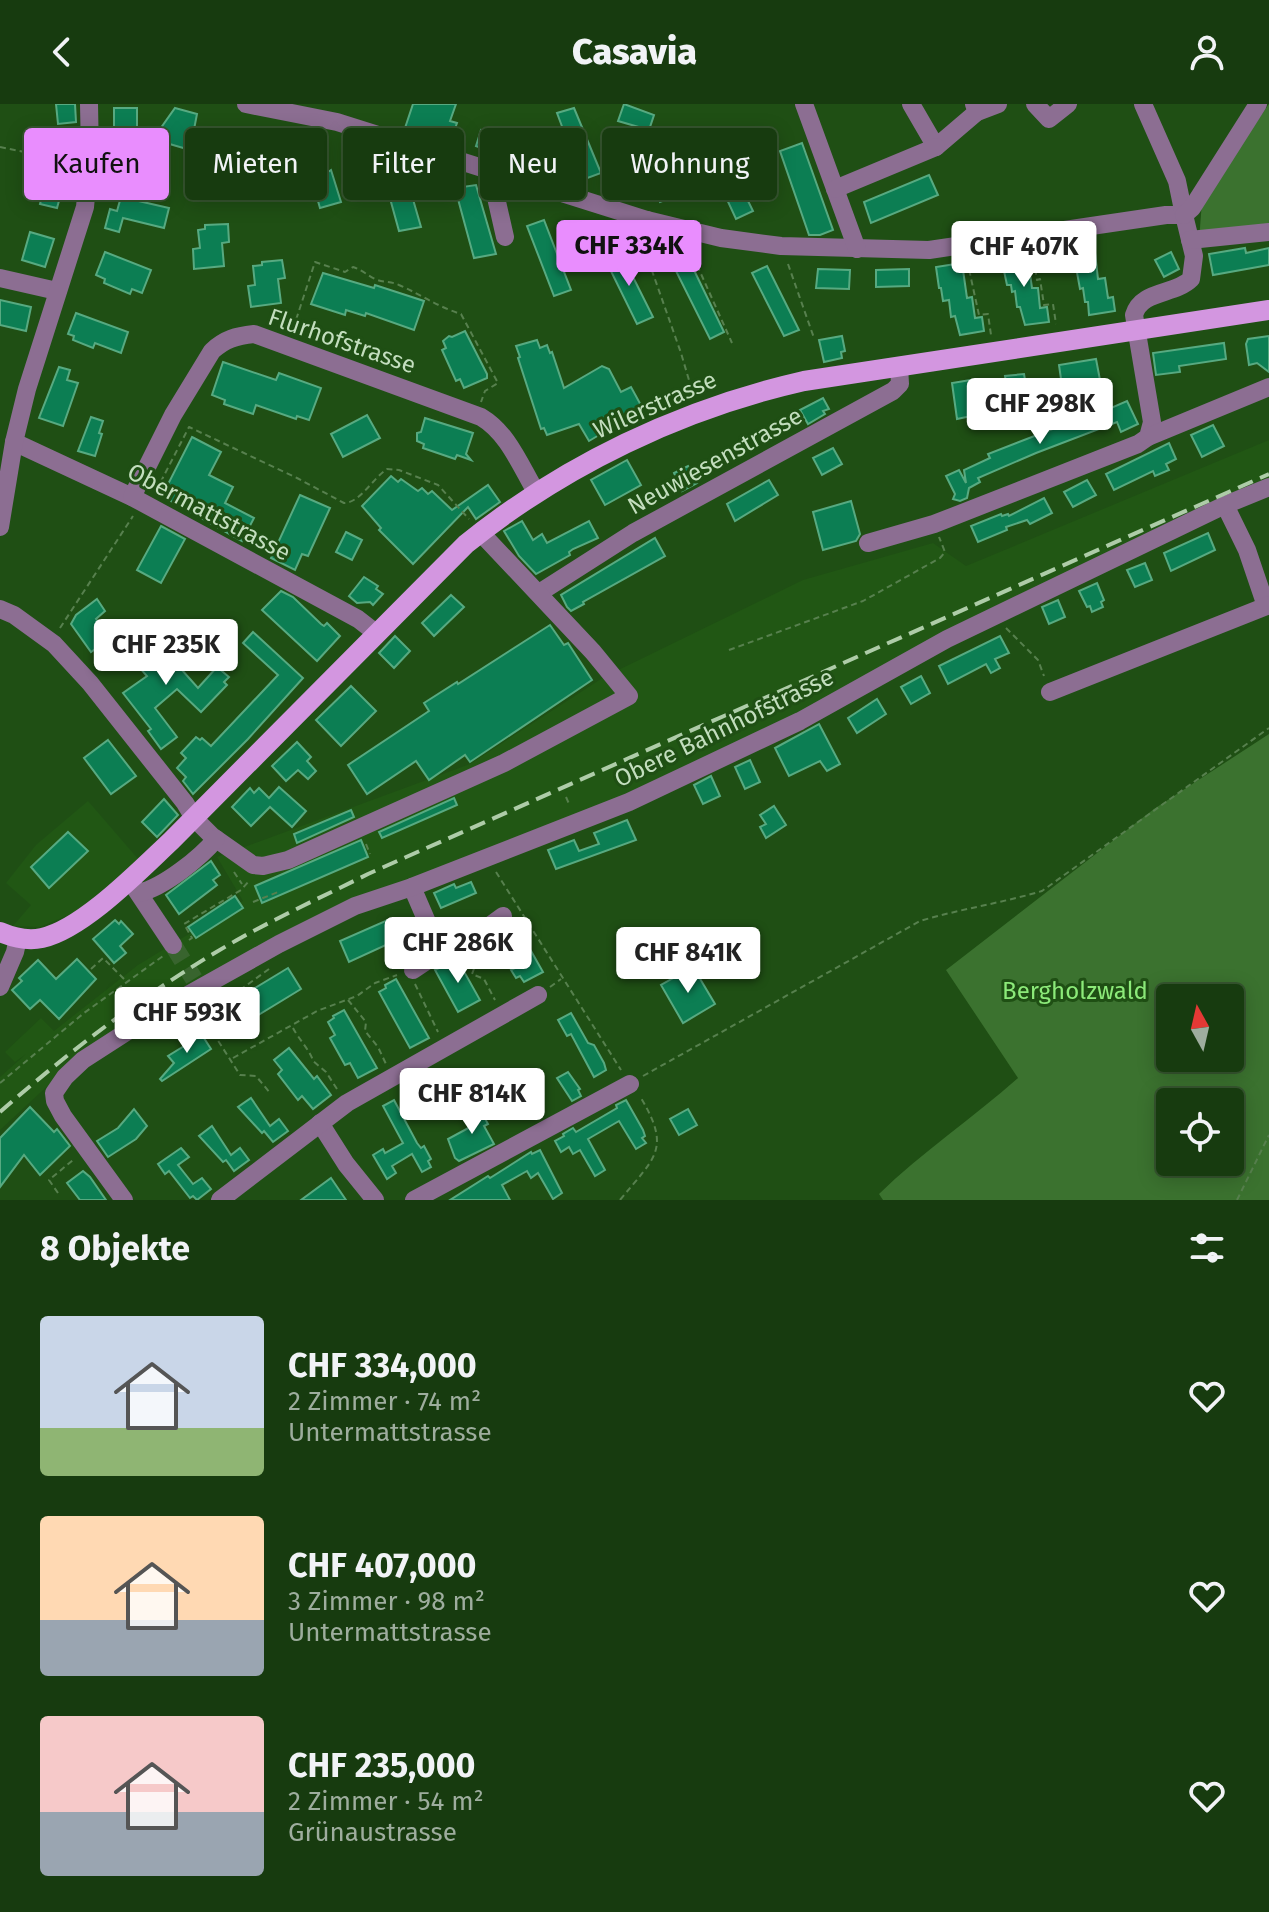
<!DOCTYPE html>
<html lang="de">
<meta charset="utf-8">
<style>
body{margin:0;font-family:"Fira Sans",sans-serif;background:#204218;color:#f1f3f6;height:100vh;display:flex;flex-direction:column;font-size:30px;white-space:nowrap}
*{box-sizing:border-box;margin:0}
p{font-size:26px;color:#9ead9e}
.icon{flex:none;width:44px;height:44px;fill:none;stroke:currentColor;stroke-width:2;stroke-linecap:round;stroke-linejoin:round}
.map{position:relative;height:1096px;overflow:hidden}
.details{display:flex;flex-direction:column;background:#173b0f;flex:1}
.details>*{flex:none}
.banner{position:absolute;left:24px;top:24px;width:800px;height:72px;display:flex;gap:16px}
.needle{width:52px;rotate:352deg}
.fabs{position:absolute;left:1156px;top:880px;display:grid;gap:16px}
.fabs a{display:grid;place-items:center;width:88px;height:88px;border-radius:8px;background:#173b0f;box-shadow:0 4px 20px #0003,0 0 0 2px #36552f;font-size:40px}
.price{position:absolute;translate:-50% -68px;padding:0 18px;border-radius:8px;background:#fff;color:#222;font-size:26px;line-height:52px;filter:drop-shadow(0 2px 4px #0008)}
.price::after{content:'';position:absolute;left:50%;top:48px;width:24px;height:18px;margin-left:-12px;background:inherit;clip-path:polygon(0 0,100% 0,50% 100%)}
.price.selected{background:#e98dfe;color:#111}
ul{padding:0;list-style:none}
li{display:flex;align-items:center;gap:24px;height:200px;padding:0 40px}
li span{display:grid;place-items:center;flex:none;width:224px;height:160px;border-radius:8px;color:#555}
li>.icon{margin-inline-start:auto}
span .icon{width:96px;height:96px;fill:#fffc;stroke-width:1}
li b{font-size:34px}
h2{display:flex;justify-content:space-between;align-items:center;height:96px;padding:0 40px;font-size:34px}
.pill{padding:0 28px;border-radius:8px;background:#173b0f;box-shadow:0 4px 20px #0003,0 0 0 2px #36552f;font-size:28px;line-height:72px}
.pill.selected{background:#e98dfe;color:#111}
header{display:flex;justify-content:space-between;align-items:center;height:104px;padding:0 40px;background:#173b0f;font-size:36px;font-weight:800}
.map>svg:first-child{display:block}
.built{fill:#215714}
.green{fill:#3b722f;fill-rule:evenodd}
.building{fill:#0c7e53;stroke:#57aa81;stroke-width:2}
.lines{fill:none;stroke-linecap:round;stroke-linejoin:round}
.minor-tunnel{stroke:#38642e;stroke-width:18;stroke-dasharray:18 9;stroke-linecap:butt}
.path{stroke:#57804e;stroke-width:2;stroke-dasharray:6 4;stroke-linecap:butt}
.minor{stroke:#8c6e92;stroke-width:18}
.major{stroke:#d396e0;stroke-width:20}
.rail{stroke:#aecca8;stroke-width:4;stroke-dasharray:16 8;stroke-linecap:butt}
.labels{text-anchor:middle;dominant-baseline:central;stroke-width:6;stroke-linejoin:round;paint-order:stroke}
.street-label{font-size:24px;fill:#c3debe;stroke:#1f4f14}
.park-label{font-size:24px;fill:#8cea79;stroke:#1f4f14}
</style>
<header><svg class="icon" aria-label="back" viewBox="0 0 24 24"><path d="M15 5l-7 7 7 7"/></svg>Casavia<svg class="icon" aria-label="person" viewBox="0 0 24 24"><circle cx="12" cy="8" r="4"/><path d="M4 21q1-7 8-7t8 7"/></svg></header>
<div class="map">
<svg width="1269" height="1096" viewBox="0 0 1269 1096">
<rect width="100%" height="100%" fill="#1f4f14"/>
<g class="built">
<polygon points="1269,336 1269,378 812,606 584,709 412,778 68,963 0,1026 0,973 26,950 15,958 5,948 41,914 54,927 138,861 243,797 217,753 470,660 604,573 803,476 933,439 966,462"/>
<polygon points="88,697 139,756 76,808 40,823 13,822 31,801 6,779 36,741"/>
</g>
<g class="green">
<polygon points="1269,0 1269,125 1199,137 1202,97"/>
<path d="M1269,630V1096H883L879,1090C922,1048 973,1014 1018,974L946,866L1154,705ZM1230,894V954H1170V894ZM1230,998V1058H1170V998Z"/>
</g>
<g class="building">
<polygon points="56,0 75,0 76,18 58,20"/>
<polygon points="413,0 456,0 450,17 457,19 451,36 425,27 423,32 404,27"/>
<polygon points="624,0 654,11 649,26 618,17"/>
<rect x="114" y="4" width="23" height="20"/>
<polygon points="175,4 197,10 190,46 156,36 158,28"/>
<polygon points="574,4 601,69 582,76 557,9"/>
<polygon points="481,26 524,41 519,57 476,42"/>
<polygon points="246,27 258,68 232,75 222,34"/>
<polygon points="318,35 328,68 331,66 341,98 320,104 310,69 305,71 296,41"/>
<polygon points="802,39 833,126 820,131 809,131 780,47"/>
<polygon points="722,44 753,107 736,115 706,50"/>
<polygon points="665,52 679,91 660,98 646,58"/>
<polygon points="401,54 421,123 399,127 380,58"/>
<polygon points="33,67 65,75 57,104 40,100 43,89 28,85"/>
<polygon points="929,71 938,91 871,119 864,98"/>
<polygon points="476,81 496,150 474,154 455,84"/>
<polygon points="121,93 169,104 164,124 123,114 119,128 105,124 110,105 117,107"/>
<polygon points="544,116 571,186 554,192 527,122"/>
<polygon points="228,120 229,138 222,139 224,162 194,165 193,145 200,144 198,126 205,125 205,121"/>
<polygon points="30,128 54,135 45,163 22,156"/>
<polygon points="1094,140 1098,175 1105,174 1108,194 1113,193 1115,207 1089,211 1088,198 1085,198 1083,184 1080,185 1076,163 1073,164 1070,143"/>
<polygon points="1245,144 1246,149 1269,144 1269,161 1213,171 1209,150"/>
<polygon points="105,148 151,166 142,189 132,185 130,190 104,179 105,175 96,171"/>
<polygon points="615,148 623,153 653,213 637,220 604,153"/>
<polygon points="1171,148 1179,165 1164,173 1155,156"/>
<polygon points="1027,149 1032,184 1038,184 1040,204 1047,203 1049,218 1025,221 1020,203 1017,203 1015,187 1012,188 1011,181 1007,181 1001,153"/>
<polygon points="282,156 285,174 278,175 281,199 251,203 248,182 255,181 253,162 262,161 262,158"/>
<polygon points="962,159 967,194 972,193 975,214 982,213 984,227 960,231 955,212 951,213 949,196 943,197 941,184 939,184 936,163"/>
<polygon points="691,160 724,228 710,235 676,167"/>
<polygon points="767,162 799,226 784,232 752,169"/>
<polygon points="818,165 850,166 849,185 816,184"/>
<polygon points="909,165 909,182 876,183 876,166"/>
<polygon points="323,169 374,184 375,181 424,197 414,226 366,209 365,212 346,206 345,211 311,200"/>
<polygon points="0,196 31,203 26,227 0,221"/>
<polygon points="76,209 128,228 121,249 95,239 93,244 73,236 74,232 68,230"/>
<polygon points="465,227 487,270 487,274 464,284 460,275 456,277 442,246 446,244 443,237 449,232 452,233"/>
<polygon points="842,232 845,247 841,248 842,254 824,258 819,236"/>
<polygon points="1269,232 1269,268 1257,259 1249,261 1246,240 1248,235"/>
<polygon points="537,236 540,244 547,241 550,249 552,248 564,284 602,262 609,265 621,288 631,283 643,305 589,337 579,320 547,331 544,324 541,325 518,254 520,253 516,242"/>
<polygon points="1224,239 1226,255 1179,262 1180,268 1156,271 1153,249"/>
<polygon points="1096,255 1100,276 1062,282 1059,261"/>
<polygon points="223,258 276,276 279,269 321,284 309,316 297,312 296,315 256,301 253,310 224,300 225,296 212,291"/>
<polygon points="59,263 70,266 67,276 78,279 63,322 39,314"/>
<polygon points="1024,270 1030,305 1010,308 1005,272"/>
<polygon points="971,276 976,311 957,315 952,279"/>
<polygon points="823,294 829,305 823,307 825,310 808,320 800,306"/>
<polygon points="1127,297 1138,320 1121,328 1117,318 1036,349 978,374 980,378 969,384 967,394 960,397 953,395 955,390 946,372 959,366 966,379 964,366 990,354 988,350 1094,309 1095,311"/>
<polygon points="367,311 380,334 343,353 331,330"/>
<polygon points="91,313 103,317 99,329 102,330 95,352 78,347"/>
<polygon points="425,314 473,329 466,350 471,356 457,351 455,355 423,344 424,340 417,337 417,329 421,328"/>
<polygon points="1213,321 1224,342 1202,353 1191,331"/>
<polygon points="192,333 221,348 209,371 233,383 225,399 254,414 242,437 162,392"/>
<polygon points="1169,339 1176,355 1166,360 1169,366 1155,372 1153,367 1114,386 1106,370"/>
<polygon points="833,344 842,360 822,371 813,354"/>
<polygon points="627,356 641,381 605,401 591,376"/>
<polygon points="688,362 697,379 682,387 674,369"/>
<polygon points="391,372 398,378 401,375 418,387 422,384 428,390 432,387 452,406 488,381 500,398 476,415 468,403 413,460 379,426 381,424 362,402"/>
<polygon points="769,376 778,391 735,417 727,400"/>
<polygon points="1087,376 1096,391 1073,403 1064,388"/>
<polygon points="300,391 330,404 308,452 302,450 295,466 271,454"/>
<polygon points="1044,394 1052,409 1030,420 1027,416 1006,423 1007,426 978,438 971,422 1001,410 1002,412 1008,410 1009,412"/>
<polygon points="851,397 860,430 856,437 823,446 813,408"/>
<polygon points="522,417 533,436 542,430 547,439 589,417 598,434 573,445 569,448 570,451 536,470 519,452 504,427"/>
<polygon points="161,422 185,435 161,479 137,466"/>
<polygon points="346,428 362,436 352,456 336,448"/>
<polygon points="1208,429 1215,446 1171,467 1164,449"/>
<polygon points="655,434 665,452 583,498 584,500 571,507 567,503 561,491"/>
<polygon points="1145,459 1152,476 1135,483 1127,466"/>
<polygon points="364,473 378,482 376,485 383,490 373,501 370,498 357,499 349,492"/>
<polygon points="1097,479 1104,496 1101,498 1103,503 1092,508 1090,502 1087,503 1079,487"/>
<polygon points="281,487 293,493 321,520 324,522 327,519 340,532 317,557 262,506"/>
<polygon points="451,491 464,503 434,532 422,519"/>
<polygon points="97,495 105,507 96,515 110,534 91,548 71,520 76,511"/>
<polygon points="1058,496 1065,513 1049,520 1042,503"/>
<polygon points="550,521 564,541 568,539 592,576 470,658 465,651 429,676 416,657 367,690 348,661 429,607 424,599 457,578 458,580"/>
<polygon points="148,528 198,584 217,563 229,573 224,578 227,581 201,608 177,585 155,604 177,633 161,645 148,627 151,625 123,589 147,572 126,548"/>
<polygon points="253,528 303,574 248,635 193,690 183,677 186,673 177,664 186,654 181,649 196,633 200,636 202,634 211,642 278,571 243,539"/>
<polygon points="395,532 410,547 394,564 379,549"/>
<polygon points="1000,532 1009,549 995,555 1000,564 991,569 986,560 948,580 939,562"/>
<polygon points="921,572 930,589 911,600 901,583"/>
<polygon points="351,582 376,607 341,642 316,616"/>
<polygon points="877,595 886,610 857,629 848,614"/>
<polygon points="819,620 840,660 827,667 820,657 789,672 775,644"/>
<polygon points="108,636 136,672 111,690 84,654"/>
<polygon points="297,638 311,653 307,657 316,667 308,675 298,666 286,677 272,662"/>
<polygon points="750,656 760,678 745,685 735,663"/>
<polygon points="711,672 720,692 703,700 694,681"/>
<polygon points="279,683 306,707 292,723 270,703 251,722 232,703 250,684 254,689 259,684 269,694"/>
<polygon points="454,694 457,701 382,734 379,728"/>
<polygon points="164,695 178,711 157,733 142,718"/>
<polygon points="774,702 786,721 766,734 760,723 766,720 760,711"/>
<polygon points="351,706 354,713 297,739 294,730"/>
<polygon points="627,716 636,736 556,765 548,746 574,736 579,747 599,740 594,729"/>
<polygon points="68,728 88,747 49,784 31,763"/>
<polygon points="361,736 368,753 262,799 255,782"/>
<polygon points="211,757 220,771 213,776 217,781 179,810 166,791"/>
<polygon points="471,778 476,789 441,804 434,789 454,780 456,784"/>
<polygon points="235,792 243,804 196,834 188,823"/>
<polygon points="390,815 399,835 349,858 340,837"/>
<polygon points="115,816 119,820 121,817 133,830 120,842 126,849 114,859 93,835"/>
<polygon points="511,821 526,850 531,847 543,868 524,878 520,872 516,874 511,866 515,864 505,845 500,848 492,835"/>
<polygon points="77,855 96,875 59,915 40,896 30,905 12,886 22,877 19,874 38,856 56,875"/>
<polygon points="457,855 480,896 458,908 435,866"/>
<polygon points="693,863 715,900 683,919 661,881"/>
<polygon points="288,864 301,885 255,913 242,892"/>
<polygon points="396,875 429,934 410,944 379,888 386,884 385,881"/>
<polygon points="344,906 377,964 358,974 350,959 345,961 330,934 335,931 328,918 334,914 333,912"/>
<polygon points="571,909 588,939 594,941 604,959 606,966 594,973 571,930 567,932 558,916"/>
<polygon points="202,931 211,945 162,977 160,975 174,959 168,952"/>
<polygon points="289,944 314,975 317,972 331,991 313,1005 302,992 298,996 278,970 282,966 274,956"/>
<polygon points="531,967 543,990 533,996 520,973"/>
<polygon points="568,968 580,985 578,986 581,992 572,997 557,974"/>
<polygon points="251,994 270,1022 279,1015 288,1027 273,1038 264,1027 262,1029 238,1003"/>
<polygon points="394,996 417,1039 421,1044 424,1042 431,1055 428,1057 431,1063 422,1068 412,1050 392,1062 396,1069 387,1075 373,1051 383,1045 385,1049 403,1039 383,1002"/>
<polygon points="626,996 643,1026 645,1032 642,1034 646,1039 636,1045 619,1017 588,1035 605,1066 595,1072 580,1046 573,1050 569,1043 561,1048 555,1037 564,1032 563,1030 573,1024 576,1028 617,1004 616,1001"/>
<polygon points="476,998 488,1020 484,1022 494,1040 459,1057 455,1054 448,1035 474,1021 465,1004"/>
<polygon points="30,1003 54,1028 57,1025 70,1042 40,1071 24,1051 0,1083 0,1034"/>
<polygon points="134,1005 147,1022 136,1035 108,1053 97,1037 118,1024"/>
<polygon points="688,1005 697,1021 679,1031 670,1015"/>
<polygon points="212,1022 231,1051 240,1044 249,1056 234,1067 226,1056 223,1058 199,1032"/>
<polygon points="181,1044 189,1053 178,1061 193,1080 202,1074 211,1085 197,1096 193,1092 190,1094 169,1067 165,1070 158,1060"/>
<polygon points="540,1046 562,1089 553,1095 538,1069 531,1074 527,1067 502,1081 510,1096 450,1096 488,1072 490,1074 531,1048 532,1050"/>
<polygon points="83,1067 90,1073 106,1096 80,1096 67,1079"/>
<polygon points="331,1074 346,1096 301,1096"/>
</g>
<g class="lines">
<polyline class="minor-tunnel" points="173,841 194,875"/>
<g class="path">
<polyline points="0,43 34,50 60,47 74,49"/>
<polyline points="1032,145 1037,176 1040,175 1044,201 1053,200 1056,220"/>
<polyline points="645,147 681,249 694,293"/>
<polyline points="693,152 732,239"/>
<polyline points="967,156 979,211 988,210 991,231"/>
<polyline points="788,160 814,234"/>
<path d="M293,225L315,158L345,168L353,163C362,166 367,171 375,175C383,179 391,177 399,181C422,191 436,202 461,210L498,279L485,287L481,298"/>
<path d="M156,387L189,323L297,374L344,399C360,399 373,374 387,365L399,366L438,381L469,415"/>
<polyline points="60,524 133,412"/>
<polyline points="1006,524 1038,556 1044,572"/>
<polyline points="729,546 863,497 940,454 945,448 939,433"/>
<polyline points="566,693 570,702"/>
<polyline points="366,740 370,750"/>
<polyline points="234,768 242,780"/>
<polyline points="496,768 621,966"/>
<polyline points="253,798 278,788 279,790"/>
<polyline points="189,836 192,834 184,820 241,786 249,777"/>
<polyline points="472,855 475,862 472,870 484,875 495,896"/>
<polyline points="91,865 103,854 125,876"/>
<polyline points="269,865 203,913 240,971 256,972 271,990"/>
<polyline points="415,880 438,928"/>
<polyline points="550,883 561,875"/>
<polyline points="348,896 366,918 365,927 378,943 386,960"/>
<polyline points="188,922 202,914"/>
<path d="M293,924C298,934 311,948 313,957L326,968L337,985"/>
<polyline points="233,954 317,907 357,892 375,879 397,871"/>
<path d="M643,972L920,817C960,805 1002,799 1042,787L1269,624"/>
<polyline points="0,979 84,909 163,852"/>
<polyline points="58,1089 49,1076 73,1056"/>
<path d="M620,1096C654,1054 672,1046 641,994"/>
<polyline points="1237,1096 1269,1031"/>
</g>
<g class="minor">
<path d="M246,0L337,18L647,116L721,134L781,142L929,146L1166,111H1184L1194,152L1191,175C1175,191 1141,186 1134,211L1152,318L1148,333L1138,340L934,420L868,439"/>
<polyline points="804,0 857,145"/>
<polyline points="911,0 936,43 977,8"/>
<polyline points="974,0 977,8 998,0"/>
<polyline points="1035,0 1049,15 1068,0"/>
<polyline points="1143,0 1177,77 1184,111"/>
<polyline points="490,67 505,133"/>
<polyline points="835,85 936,43"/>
<polyline points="1184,111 1192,104 1258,0"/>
<polyline points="1190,136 1269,128"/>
<polyline points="625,141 641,130 647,116"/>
<polyline points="0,174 57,187"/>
<polyline points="1148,333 1269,283"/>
<polyline points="14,338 132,393 358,515 376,529"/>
<path d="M132,393L173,311L212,247C225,235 236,232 254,230L481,313C508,329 520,361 536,388"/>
<polyline points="1225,401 1247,446 1266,502"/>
<polyline points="0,423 14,338 27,285 85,103 90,51 89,0"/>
<polyline points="539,489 633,429 893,287 900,280 899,262"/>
<polyline points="0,505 14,511 54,540 90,579 185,699 194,714 212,732 253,761 263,762 288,756 504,659 629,592 593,548 480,428"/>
<polyline points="1050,588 1269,501"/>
<polyline points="133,781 173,841"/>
<polyline points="412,783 440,848 466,839 503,812"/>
<path d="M139,789C164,783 200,754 216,735"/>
<polyline points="413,866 440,848"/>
<polyline points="0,883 15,848 18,834"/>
<polyline points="320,1019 346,1060 375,1096"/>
<polyline points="124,1096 63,1012 55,997 54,989 65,973 83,956 159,907 279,840 355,802 412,783 629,698 800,617 947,535 1225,401 1269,383"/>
<polyline points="220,1096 347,999 538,891"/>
<polyline points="414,1096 630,980"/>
</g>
<path class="major" d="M0,828C14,834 28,837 42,834C83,825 140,766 171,737L466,440C564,361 681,305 804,277L1269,206"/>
<path class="rail" d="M0,1008C73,944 152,884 237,836C280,812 324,792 368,770L1269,370"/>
</g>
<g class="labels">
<g class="street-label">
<text transform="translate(342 237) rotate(19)">Flurhofstrasse</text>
<text transform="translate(655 301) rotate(-24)">Wilerstrasse</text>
<text transform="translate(715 357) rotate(-29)">Neuwiesenstrasse</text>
<text transform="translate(209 408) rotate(28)">Obermattstrasse</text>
<text transform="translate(724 624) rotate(-26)">Obere Bahnhofstrasse</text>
</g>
<g class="park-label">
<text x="1075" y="887">Bergholzwald</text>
</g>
</g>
</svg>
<div class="fabs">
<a><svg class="needle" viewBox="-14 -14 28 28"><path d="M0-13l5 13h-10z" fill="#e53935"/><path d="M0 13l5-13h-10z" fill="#9ead9e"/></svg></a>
<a><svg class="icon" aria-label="locate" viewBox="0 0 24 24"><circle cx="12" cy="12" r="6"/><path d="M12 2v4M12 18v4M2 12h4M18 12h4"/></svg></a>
</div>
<b class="price selected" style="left:629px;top:184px">CHF 334K</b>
<b class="price" style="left:1024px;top:185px">CHF 407K</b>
<b class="price" style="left:1040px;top:342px">CHF 298K</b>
<b class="price" style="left:166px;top:583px">CHF 235K</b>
<b class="price" style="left:458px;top:881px">CHF 286K</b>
<b class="price" style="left:688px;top:891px">CHF 841K</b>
<b class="price" style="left:187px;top:951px">CHF 593K</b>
<b class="price" style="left:472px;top:1032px">CHF 814K</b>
<div class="banner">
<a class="pill selected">Kaufen</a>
<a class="pill">Mieten</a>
<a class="pill">Filter</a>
<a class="pill">Neu</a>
<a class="pill">Wohnung</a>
</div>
</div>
<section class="details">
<h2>8 Objekte<svg class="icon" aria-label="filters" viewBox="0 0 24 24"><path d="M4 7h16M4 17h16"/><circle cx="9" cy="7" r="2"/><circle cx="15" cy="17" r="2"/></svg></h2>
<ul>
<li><span style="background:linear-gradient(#c9d6e8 70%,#8fb573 0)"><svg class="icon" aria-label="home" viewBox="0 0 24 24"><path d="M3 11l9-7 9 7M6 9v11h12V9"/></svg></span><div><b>CHF 334,000</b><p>2 Zimmer · 74 m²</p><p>Untermattstrasse</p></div><svg class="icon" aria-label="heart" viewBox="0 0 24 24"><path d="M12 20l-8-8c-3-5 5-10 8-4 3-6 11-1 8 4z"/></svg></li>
<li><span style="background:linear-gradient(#ffd9b3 65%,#9aa5b1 0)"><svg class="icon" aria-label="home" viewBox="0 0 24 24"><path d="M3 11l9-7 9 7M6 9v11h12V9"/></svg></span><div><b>CHF 407,000</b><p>3 Zimmer · 98 m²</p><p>Untermattstrasse</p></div><svg class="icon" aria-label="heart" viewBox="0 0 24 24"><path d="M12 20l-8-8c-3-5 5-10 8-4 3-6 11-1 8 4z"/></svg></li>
<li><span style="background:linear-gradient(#f6c9c9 60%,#9aa5b1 0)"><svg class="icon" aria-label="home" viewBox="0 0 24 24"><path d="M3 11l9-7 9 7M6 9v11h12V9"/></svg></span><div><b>CHF 235,000</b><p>2 Zimmer · 54 m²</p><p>Grünaustrasse</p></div><svg class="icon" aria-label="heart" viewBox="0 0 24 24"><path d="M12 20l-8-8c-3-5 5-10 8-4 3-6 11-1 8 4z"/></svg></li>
</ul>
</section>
